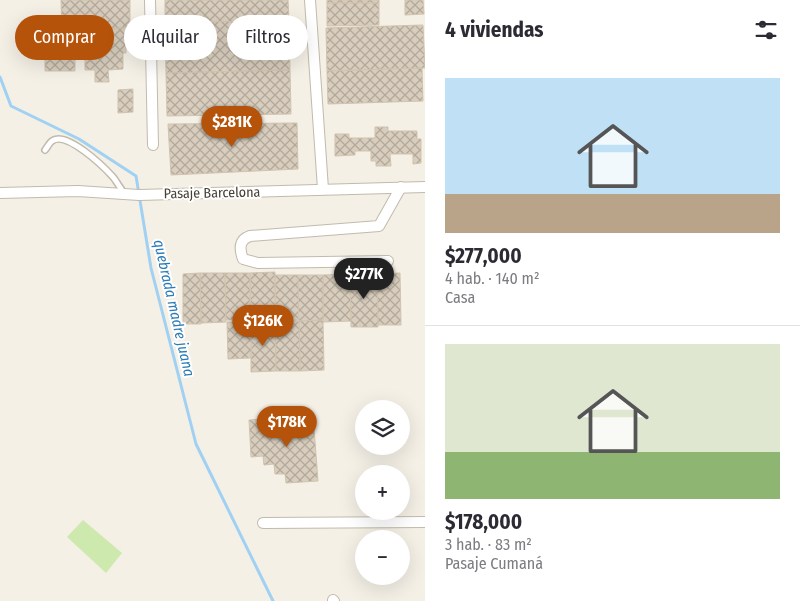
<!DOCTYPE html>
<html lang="es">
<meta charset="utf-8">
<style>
body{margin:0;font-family:"Fira Sans Condensed",sans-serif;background:#f2f2f3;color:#2b2b33;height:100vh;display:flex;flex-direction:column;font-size:19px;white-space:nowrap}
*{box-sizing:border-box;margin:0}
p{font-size:16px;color:#7c7c81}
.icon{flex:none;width:28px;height:28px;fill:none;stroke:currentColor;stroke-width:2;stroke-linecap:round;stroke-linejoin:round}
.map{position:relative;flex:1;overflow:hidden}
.details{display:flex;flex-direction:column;background:#fff;width:375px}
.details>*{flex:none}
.top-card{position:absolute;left:15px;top:15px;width:335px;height:45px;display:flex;gap:10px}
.tools{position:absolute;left:355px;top:400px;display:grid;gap:10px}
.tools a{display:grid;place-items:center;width:55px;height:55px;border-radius:50%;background:#fff;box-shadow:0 5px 20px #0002;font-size:25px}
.price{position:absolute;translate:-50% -42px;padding:0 11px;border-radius:18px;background:#b45309;color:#fff;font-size:16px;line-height:32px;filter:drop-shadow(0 1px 2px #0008)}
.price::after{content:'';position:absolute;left:50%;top:30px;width:15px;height:11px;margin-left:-8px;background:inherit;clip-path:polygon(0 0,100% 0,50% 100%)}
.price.on{background:#222;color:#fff}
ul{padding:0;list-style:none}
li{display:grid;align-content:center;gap:10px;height:265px;padding:0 20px}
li+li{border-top:1px solid #e1e1e2}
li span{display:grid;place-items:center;height:155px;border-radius:0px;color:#555}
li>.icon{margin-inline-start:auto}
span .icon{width:90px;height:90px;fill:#fffc;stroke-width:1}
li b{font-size:21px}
h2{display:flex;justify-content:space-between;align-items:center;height:60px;padding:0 20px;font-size:21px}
.chip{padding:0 18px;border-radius:22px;background:#fff;box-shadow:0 5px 20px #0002;font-size:18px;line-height:45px}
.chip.on{background:#b45309;color:#fff}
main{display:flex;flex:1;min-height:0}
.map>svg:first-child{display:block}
.park{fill:#cee9ae}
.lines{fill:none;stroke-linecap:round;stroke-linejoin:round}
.stream{stroke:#a1d1f2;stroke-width:3}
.building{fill:url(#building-cross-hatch);stroke:#d1c3ae}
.lane-casing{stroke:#c2baac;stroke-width:8}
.street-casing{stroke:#c2baac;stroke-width:12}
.lane{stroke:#fff;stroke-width:5}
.street{stroke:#fff;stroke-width:10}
.labels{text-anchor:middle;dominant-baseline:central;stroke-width:4;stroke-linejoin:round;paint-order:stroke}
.street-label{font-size:14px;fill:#474035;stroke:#fff}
.water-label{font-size:15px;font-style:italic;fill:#2b7bb6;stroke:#fff}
</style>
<main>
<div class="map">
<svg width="425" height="601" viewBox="0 0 425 601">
<defs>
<pattern id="building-cross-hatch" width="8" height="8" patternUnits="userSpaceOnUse" patternTransform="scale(1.25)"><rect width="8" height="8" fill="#d9cebe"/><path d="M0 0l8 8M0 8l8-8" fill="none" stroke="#b2a99b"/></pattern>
</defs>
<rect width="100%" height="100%" fill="#f4f0e6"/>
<polygon class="park" points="83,520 122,553 106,573 67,537"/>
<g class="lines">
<polyline class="stream" points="0,77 11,106 79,139 136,176 151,268 196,444 273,601"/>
</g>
<g class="building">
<polygon points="61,0 130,0 130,28 62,29"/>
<polygon points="165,0 288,0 289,20 165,23"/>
<rect x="327" y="0" width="52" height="3"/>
<polygon points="405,0 423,0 424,14 405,15"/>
<polygon points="327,3 379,3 379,25 327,26"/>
<polygon points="289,20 290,70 166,73 165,23"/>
<polygon points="423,25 425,68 327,71 326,28"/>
<polygon points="126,28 126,53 123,53 123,69 108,70 109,82 95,82 95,70 85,70 85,56 75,57 75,71 45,71 45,55 33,55 32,30"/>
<polygon points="422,68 423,101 328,104 327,71"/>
<polygon points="290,70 291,114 167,116 166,73"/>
<polygon points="133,89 133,112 118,113 118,90"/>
<polygon points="297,123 298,169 171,175 168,124"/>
<polygon points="375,127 388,127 388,131 417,131 417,139 421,139 421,163 413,164 413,154 390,154 391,166 376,166 376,161 371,161 371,151 355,151 355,155 335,156 335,134 349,134 349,138 375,138"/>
<polygon points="275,272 275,321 251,322 250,273"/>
<polygon points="200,273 225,273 226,322 201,323"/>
<polygon points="200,273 201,324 183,324 183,274"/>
<polygon points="225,273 250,273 250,320 226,320"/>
<polygon points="400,273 401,325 378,325 377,274"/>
<polygon points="350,274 377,274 378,327 351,327"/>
<polygon points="350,274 351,321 323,322 323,275"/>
<polygon points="275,275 298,275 299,320 276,321"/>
<polygon points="298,275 323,275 323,320 299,321"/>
<polygon points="323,320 324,370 300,371 299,321"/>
<polygon points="275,321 299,321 300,371 276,371"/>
<polygon points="275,321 276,371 251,372 251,322"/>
<polygon points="227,322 251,322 251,358 228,359"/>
<polygon points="313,415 318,481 286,483 285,474 275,474 274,464 264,465 263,456 251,457 249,420 264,419 265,425 288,423 289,431 299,430 298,416"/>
</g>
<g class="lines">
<defs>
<path id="lane" d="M45,150C47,148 49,143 52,141C66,130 104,167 113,177C117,182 120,188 124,193"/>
<g id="street">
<polyline points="150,0 153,145"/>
<polyline points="310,0 323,189"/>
<polyline points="0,193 78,191 139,195 425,187"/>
<path d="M388,261L258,263L243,259C239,248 239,240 250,236L379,226L401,187"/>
<polyline points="263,523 425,522"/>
<polyline points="333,600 334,601"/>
</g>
</defs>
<use href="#lane" class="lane-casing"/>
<use href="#street" class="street-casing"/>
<use href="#lane" class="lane"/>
<use href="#street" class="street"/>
</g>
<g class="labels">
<g class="street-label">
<text transform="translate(212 193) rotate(-1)">Pasaje Barcelona</text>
</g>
<g class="water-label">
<text transform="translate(174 308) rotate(77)">quebrada madre juana</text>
</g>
</g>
</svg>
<div class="tools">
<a><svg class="icon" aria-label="layers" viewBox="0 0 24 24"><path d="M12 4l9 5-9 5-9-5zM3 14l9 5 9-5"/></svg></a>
<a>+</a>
<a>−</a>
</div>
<b class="price" style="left:232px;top:148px">$281K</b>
<b class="price on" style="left:364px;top:300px">$277K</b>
<b class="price" style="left:263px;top:347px">$126K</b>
<b class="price" style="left:287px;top:448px">$178K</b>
<div class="top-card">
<a class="chip on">Comprar</a>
<a class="chip">Alquilar</a>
<a class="chip">Filtros</a>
</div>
</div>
<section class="details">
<h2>4 viviendas<svg class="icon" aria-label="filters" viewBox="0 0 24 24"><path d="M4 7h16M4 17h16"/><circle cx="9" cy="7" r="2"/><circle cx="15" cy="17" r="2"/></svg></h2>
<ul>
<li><span style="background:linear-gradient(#bfe0f5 75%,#b9a48a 0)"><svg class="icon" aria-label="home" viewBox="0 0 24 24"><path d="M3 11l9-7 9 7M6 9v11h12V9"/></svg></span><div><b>$277,000</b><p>4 hab. · 140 m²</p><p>Casa</p></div></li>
<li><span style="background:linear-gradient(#dfe7d0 70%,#8fb573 0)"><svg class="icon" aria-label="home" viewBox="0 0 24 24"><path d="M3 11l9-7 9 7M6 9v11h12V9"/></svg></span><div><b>$178,000</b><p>3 hab. · 83 m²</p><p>Pasaje Cumaná</p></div></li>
</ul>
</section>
</main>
